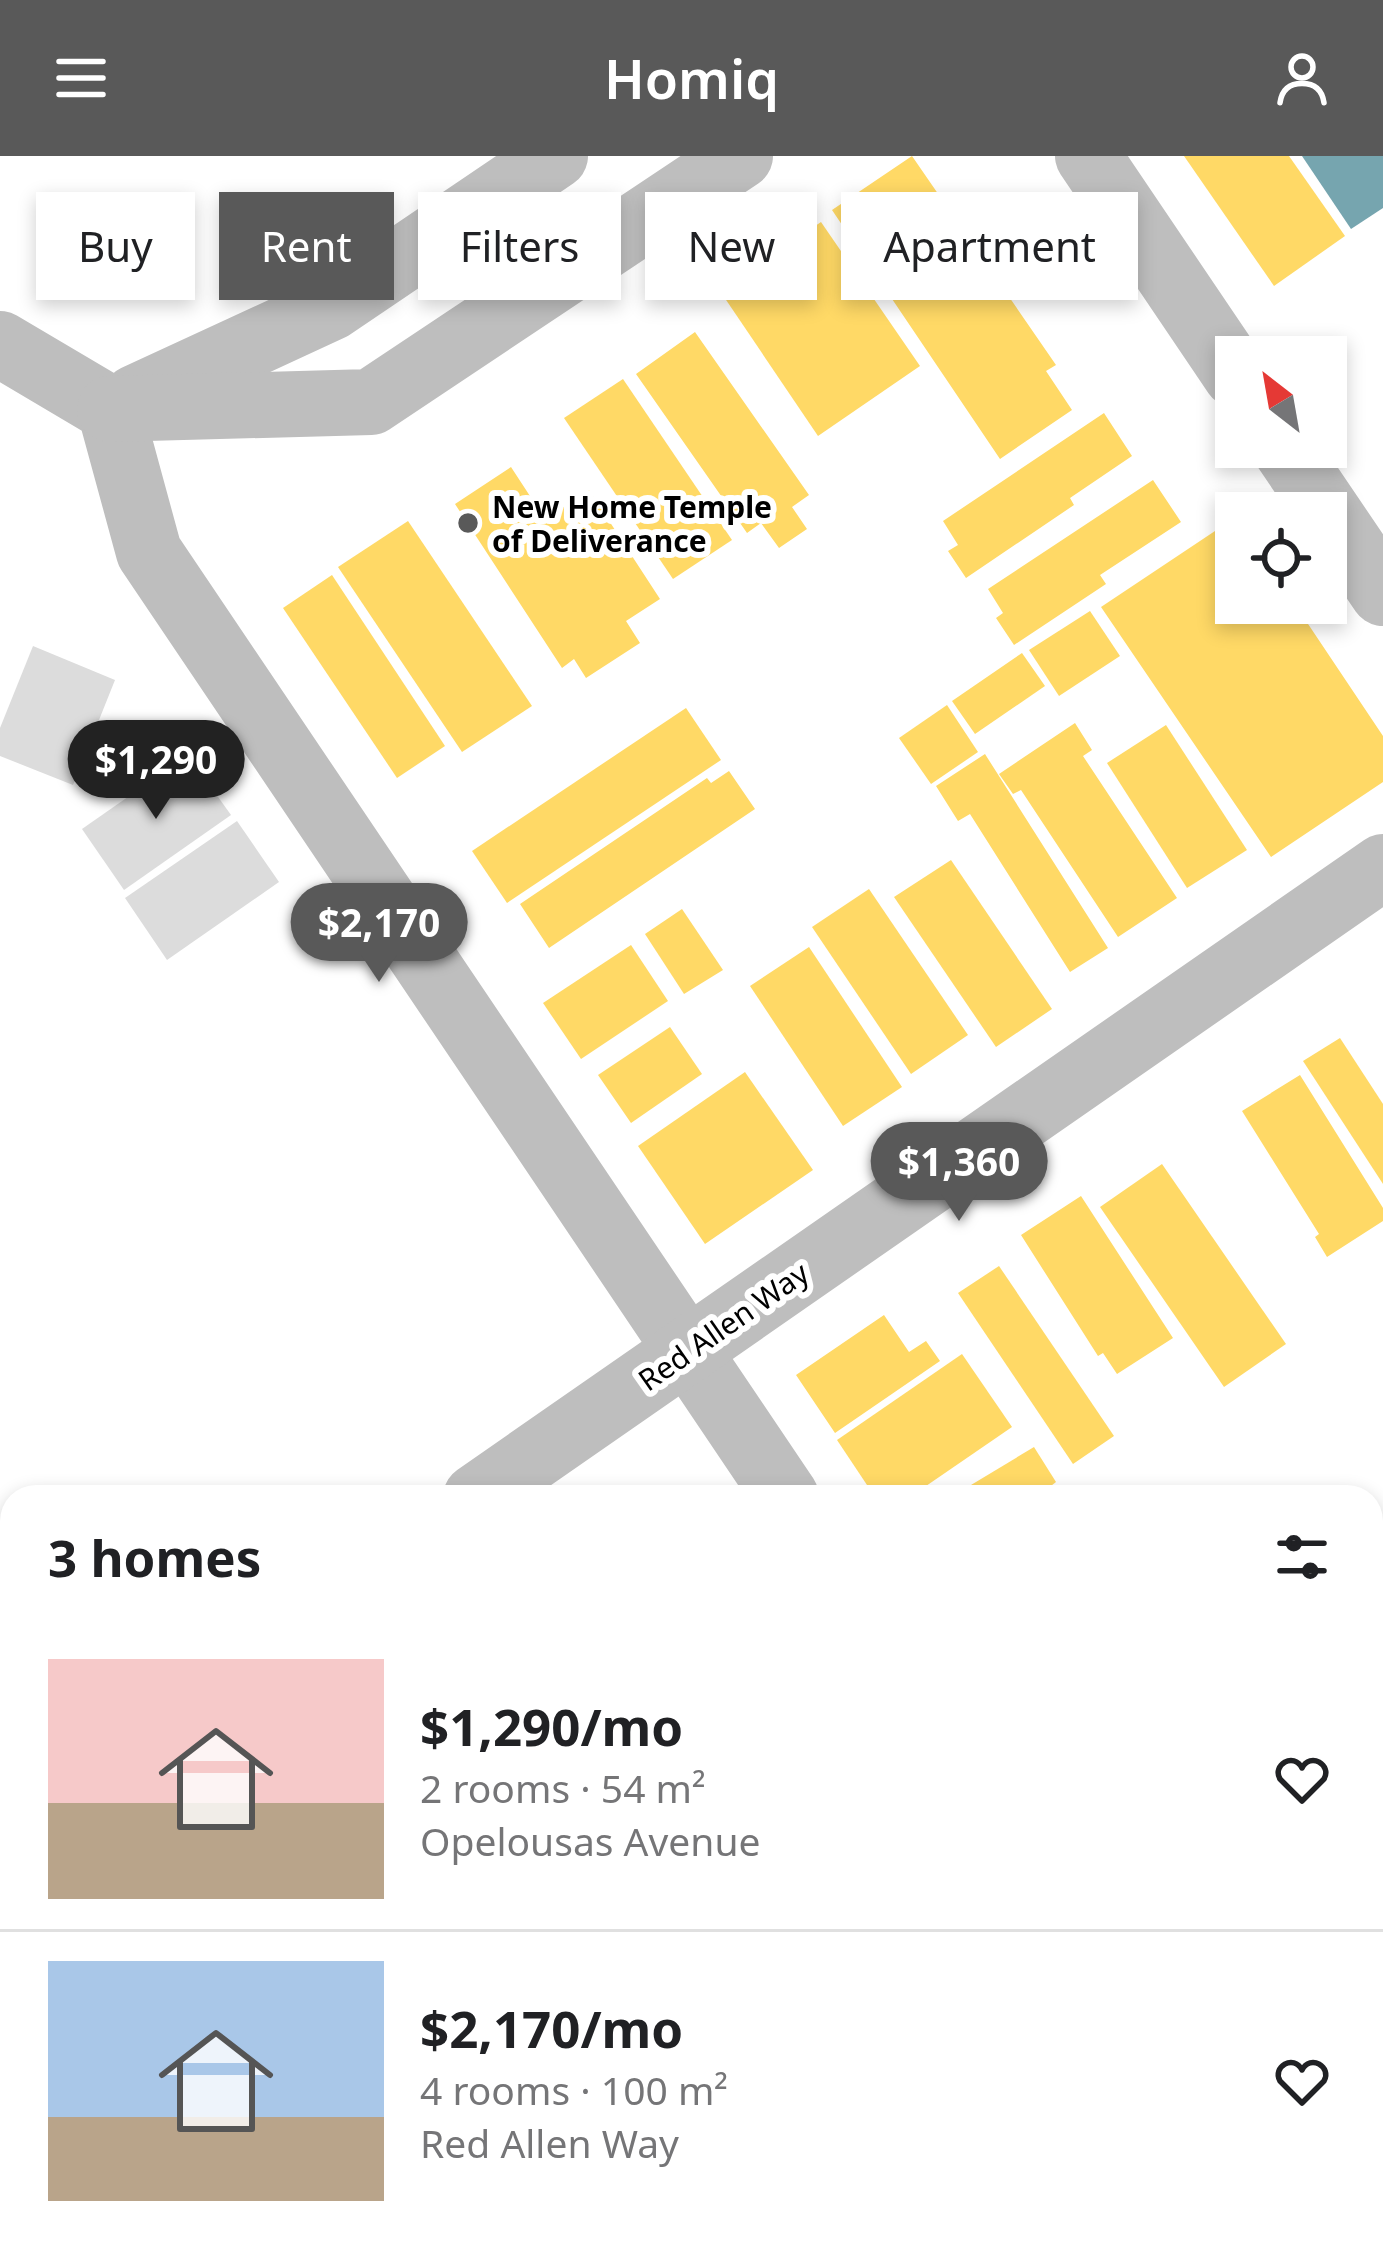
<!DOCTYPE html>
<meta charset="utf-8">
<style>
body{margin:0;font-family:"Noto Sans",sans-serif;background:#f2f2f2;color:#202124;height:100vh;display:flex;flex-direction:column;font-size:45px;white-space:nowrap}
*{box-sizing:border-box;margin:0}
p{font-size:39px;color:#757577}
.icon{flex:none;width:66px;height:66px;fill:none;stroke:currentColor;stroke-width:2;stroke-linecap:round;stroke-linejoin:round}
.map{position:relative;flex:1;overflow:hidden}
.details{position:absolute;left:0px;top:1329px;width:1383px;height:768px;display:flex;flex-direction:column;background:#fff;border-radius:36px 36px 0 0;box-shadow:0 6px 18px #0003}
.details>*{flex:none}
.banner{position:absolute;left:36px;top:36px;width:1311px;height:108px;display:flex;gap:24px}
.needle{width:78px;rotate:329deg}
.tools{position:absolute;left:1215px;top:180px;display:grid;gap:24px}
.tools a{display:grid;place-items:center;width:132px;height:132px;border-radius:0px;background:#fff;box-shadow:0 6px 18px #0003;font-size:60px}
.price{position:absolute;translate:-50% -102px;padding:0 27px;border-radius:42px;background:#595959;color:#fff;font-size:39px;line-height:78px;filter:drop-shadow(0 3px 6px #0008)}
.price::after{content:'';position:absolute;left:50%;top:72px;width:36px;height:27px;margin-left:-18px;background:inherit;clip-path:polygon(0 0,100% 0,50% 100%)}
.price.active{background:#222;color:#fff}
ul{padding:0;list-style:none}
li{display:flex;align-items:center;gap:36px;height:300px;padding:0 48px}
li+li{border-top:3px solid #e0e0e0}
li span{display:grid;place-items:center;flex:none;width:336px;height:240px;border-radius:0px;color:#555}
li>.icon{margin-inline-start:auto}
span .icon{width:144px;height:144px;fill:#fffc;stroke-width:1}
li b{font-size:51px}
h2{display:flex;justify-content:space-between;align-items:center;height:144px;padding:0 48px;font-size:51px}
.pill{padding:0 42px;border-radius:0px;background:#fff;box-shadow:0 6px 18px #0003;font-size:42px;line-height:108px}
.pill.active{background:#595959;color:#fff}
header{display:flex;justify-content:space-between;align-items:center;height:156px;padding:0 48px;background:#595959;color:#fff;font-size:54px;font-weight:600}
.map>svg:first-child{display:block}
.green{fill:#eaeaea}
.homes{fill:#ffd966}
.public{fill:#76a5af}
.building{fill:#dcdcdc}
.lines{fill:none;stroke-linecap:round;stroke-linejoin:round}
.street{stroke:#bebebe;stroke-width:66}
.rail-casing{stroke:#bdbdbd;stroke-width:14}
.rail{stroke:#fff;stroke-width:9;stroke-dasharray:27;stroke-linecap:butt}
.poi-dot{fill:#595959;stroke:#fff;stroke-width:4.5}
.labels{text-anchor:middle;dominant-baseline:central;stroke-width:12;stroke-linejoin:round;paint-order:stroke}
.poi-label{font-size:30px;font-weight:bold;fill:#000;stroke:#fff;text-anchor:start}
.street-label{font-size:30px;fill:#000;stroke:#fff}
</style>
<header><svg class="icon" aria-label="menu" viewBox="0 0 24 24"><path d="M4 6h16M4 12h16M4 18h16"/></svg>Homiq<svg class="icon" aria-label="person" viewBox="0 0 24 24"><circle cx="12" cy="8" r="4"/><path d="M4 21q1-7 8-7t8 7"/></svg></header>
<div class="map">
<svg width="1383" height="2097" viewBox="0 0 1383 2097">
<rect width="100%" height="100%" fill="#fff"/>
<polygon class="green" points="0,1923 12,1940 12,2085 114,2085 122,2097 0,2097"/>
<g class="homes">
<polygon points="912,0 1056,209 1046,215 1072,254 1000,303 832,54"/>
<polygon points="1184,0 1289,0 1345,80 1274,130"/>
<polygon points="821,66 920,210 818,280 720,135"/>
<polygon points="695,176 809,339 792,351 807,373 779,392 761,367 747,377 636,218"/>
<polygon points="623,223 732,384 673,423 564,262"/>
<polygon points="1104,257 1132,300 1070,342 1074,349 966,422 948,395 958,389 943,365"/>
<polygon points="511,311 545,363 589,334 660,443 626,465 640,487 586,522 574,503 562,512 455,348"/>
<polygon points="1153,324 1181,366 1100,419 1106,428 1014,489 996,462 1003,457 988,433"/>
<polygon points="1236,361 1236,447 1294,447 1383,580 1383,626 1271,701 1101,451"/>
<polygon points="408,365 532,550 462,596 338,411"/>
<polygon points="332,419 445,590 397,622 283,452"/>
<polygon points="1090,455 1120,500 1059,540 1029,494"/>
<polygon points="1022,497 1045,530 975,578 952,545"/>
<polygon points="947,549 978,596 931,628 899,582"/>
<polygon points="686,552 721,604 507,747 472,695"/>
<polygon points="1075,567 1092,594 1083,600 1177,742 1118,781 1021,634 1013,638 999,618"/>
<polygon points="1166,569 1247,694 1187,732 1107,607"/>
<polygon points="985,598 1108,792 1070,816 970,658 958,665 936,630"/>
<polygon points="729,615 755,653 549,792 520,748 707,622 711,627"/>
<polygon points="951,704 1052,853 996,891 894,741"/>
<polygon points="869,733 968,879 911,918 812,771"/>
<polygon points="682,753 723,814 684,838 645,778"/>
<polygon points="631,789 668,845 581,903 543,847"/>
<polygon points="809,791 902,931 843,970 750,830"/>
<polygon points="670,871 702,918 631,967 598,919"/>
<polygon points="1340,882 1383,948 1383,1028 1303,905"/>
<polygon points="745,916 813,1014 705,1088 638,990"/>
<polygon points="1300,919 1383,1052 1383,1065 1327,1101 1315,1081 1319,1078 1242,955"/>
<polygon points="1162,1008 1286,1188 1224,1231 1100,1051"/>
<polygon points="1081,1040 1173,1182 1117,1218 1103,1197 1098,1200 1021,1079"/>
<polygon points="999,1110 1114,1280 1073,1308 958,1137"/>
<polygon points="884,1159 909,1196 926,1185 940,1205 835,1277 796,1219"/>
<polygon points="962,1198 1012,1271 910,1341 875,1341 837,1284"/>
<polygon points="1034,1291 1056,1326 1037,1341 951,1341"/>
<polygon points="1383,1538 1383,1838 1371,1846 1371,1546"/>
</g>
<polygon class="public" points="1302,0 1383,0 1383,52 1351,73"/>
<g class="building">
<polygon points="33,490 115,524 73,629 0,600 0,572"/>
<polygon points="188,599 231,659 124,734 82,673"/>
<polygon points="237,665 279,726 167,804 125,742"/>
<polygon points="416,2085 1016,2085 998,2097 398,2097"/>
</g>
<g class="lines">
<g class="street">
<polyline points="1088,0 1236,219"/>
<polyline points="0,188 110,253 149,396 786,1341"/>
<polyline points="135,242 332,151 555,0"/>
<polyline points="110,253 371,246 740,0"/>
<polyline points="1284,291 1383,437"/>
<polyline points="476,1341 1383,711"/>
<polyline points="0,1672 12,1663"/>
<polyline points="1371,1938 1383,1930"/>
<polyline points="1293,2085 1301,2097"/>
<polyline points="1130,2097 1149,2085"/>
</g>
<defs>
<polyline id="rail" points="1244,2085 1252,2097"/>
</defs>
<use href="#rail" class="rail-casing"/>
<use href="#rail" class="rail"/>
</g>
<circle class="poi-dot" cx="468" cy="367" r="12"/>
<g class="labels">
<g class="poi-label">
<text x="492" y="350">New Home Temple<tspan x="492" dy="34">of Deliverance</tspan></text>
</g>
<g class="street-label">
<text transform="translate(723 1170) rotate(-35)">Red Allen Way</text>
</g>
</g>
</svg>
<div class="tools">
<a><svg class="needle" viewBox="-14 -14 28 28"><path d="M0-13l5 13h-10z" fill="#e53935"/><path d="M0 13l5-13h-10z" fill="#757577"/></svg></a>
<a><svg class="icon" aria-label="locate" viewBox="0 0 24 24"><circle cx="12" cy="12" r="6"/><path d="M12 2v4M12 18v4M2 12h4M18 12h4"/></svg></a>
</div>
<b class="price active" style="left:156px;top:666px">$1,290</b>
<b class="price" style="left:379px;top:829px">$2,170</b>
<b class="price" style="left:959px;top:1068px">$1,360</b>
<div class="banner">
<a class="pill">Buy</a>
<a class="pill active">Rent</a>
<a class="pill">Filters</a>
<a class="pill">New</a>
<a class="pill">Apartment</a>
</div>
<section class="details">
<h2>3 homes<svg class="icon" aria-label="filters" viewBox="0 0 24 24"><path d="M4 7h16M4 17h16"/><circle cx="9" cy="7" r="2"/><circle cx="15" cy="17" r="2"/></svg></h2>
<ul>
<li><span style="background:linear-gradient(#f6c9c9 60%,#b9a48a 0)"><svg class="icon" aria-label="home" viewBox="0 0 24 24"><path d="M3 11l9-7 9 7M6 9v11h12V9"/></svg></span><div><b>$1,290/mo</b><p>2 rooms · 54 m²</p><p>Opelousas Avenue</p></div><svg class="icon" aria-label="heart" viewBox="0 0 24 24"><path d="M12 20l-8-8c-3-5 5-10 8-4 3-6 11-1 8 4z"/></svg></li>
<li><span style="background:linear-gradient(#a9c7e8 65%,#b9a48a 0)"><svg class="icon" aria-label="home" viewBox="0 0 24 24"><path d="M3 11l9-7 9 7M6 9v11h12V9"/></svg></span><div><b>$2,170/mo</b><p>4 rooms · 100 m²</p><p>Red Allen Way</p></div><svg class="icon" aria-label="heart" viewBox="0 0 24 24"><path d="M12 20l-8-8c-3-5 5-10 8-4 3-6 11-1 8 4z"/></svg></li>
</ul>
</section>
</div>
